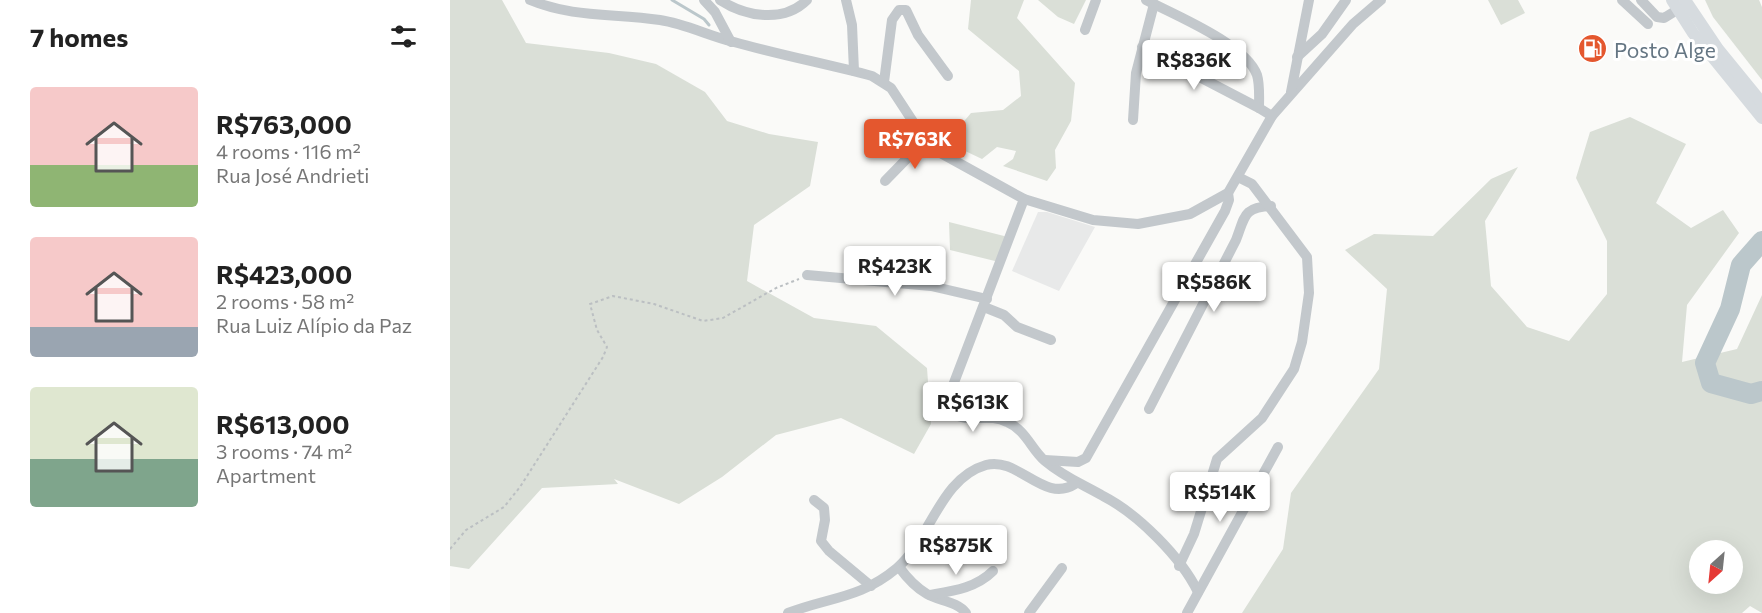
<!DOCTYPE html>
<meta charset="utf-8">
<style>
body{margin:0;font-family:Commissioner,sans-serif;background:#f2f2f2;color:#222;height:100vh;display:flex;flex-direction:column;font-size:22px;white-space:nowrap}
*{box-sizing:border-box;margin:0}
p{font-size:20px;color:#767676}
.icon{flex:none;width:33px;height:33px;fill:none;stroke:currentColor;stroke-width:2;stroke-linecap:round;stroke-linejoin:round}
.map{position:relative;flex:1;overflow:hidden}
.drawer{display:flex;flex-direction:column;background:#fff;width:450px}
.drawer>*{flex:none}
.needle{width:39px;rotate:207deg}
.buttons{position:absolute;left:1239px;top:540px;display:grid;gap:12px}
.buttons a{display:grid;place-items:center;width:54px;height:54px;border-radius:50%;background:#fff;box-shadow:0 6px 24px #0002;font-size:30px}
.price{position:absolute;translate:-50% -51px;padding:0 14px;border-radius:6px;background:#fff;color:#222;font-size:20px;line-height:39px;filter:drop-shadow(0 2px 3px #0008)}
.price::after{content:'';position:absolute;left:50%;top:36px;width:18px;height:14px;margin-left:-9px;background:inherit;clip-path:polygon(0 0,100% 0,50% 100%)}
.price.on{background:#e4572e;color:#fff}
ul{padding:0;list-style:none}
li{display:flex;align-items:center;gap:18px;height:150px;padding:0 30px}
li span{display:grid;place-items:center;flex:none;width:168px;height:120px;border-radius:6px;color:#555}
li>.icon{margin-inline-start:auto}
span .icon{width:72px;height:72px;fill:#fffc;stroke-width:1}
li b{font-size:26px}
h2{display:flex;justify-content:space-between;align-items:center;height:72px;padding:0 30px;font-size:26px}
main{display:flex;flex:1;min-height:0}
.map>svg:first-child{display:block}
.built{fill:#e8e9e9}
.green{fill:#dadfd7;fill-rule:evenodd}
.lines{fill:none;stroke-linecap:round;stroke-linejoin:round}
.stream{stroke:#bbc7cb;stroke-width:3}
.river{stroke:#bbc7cb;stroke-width:20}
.path{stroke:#bbbfc2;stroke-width:2;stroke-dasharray:3 3;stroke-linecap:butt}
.minor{stroke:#c3c8cc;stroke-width:10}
.major{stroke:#d6dbdf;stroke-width:12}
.labels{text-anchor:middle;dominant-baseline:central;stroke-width:6;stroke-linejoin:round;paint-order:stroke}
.poi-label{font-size:21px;fill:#657683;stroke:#fff;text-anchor:start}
</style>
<main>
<section class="drawer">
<h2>7 homes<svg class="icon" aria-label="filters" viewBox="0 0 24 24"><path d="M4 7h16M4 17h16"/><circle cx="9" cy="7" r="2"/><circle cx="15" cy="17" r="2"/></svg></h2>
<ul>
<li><span style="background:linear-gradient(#f6c9c9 65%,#8fb573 0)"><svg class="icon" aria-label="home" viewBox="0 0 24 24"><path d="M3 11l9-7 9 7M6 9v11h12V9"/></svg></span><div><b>R$763,000</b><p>4 rooms · 116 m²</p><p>Rua José Andrieti</p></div></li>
<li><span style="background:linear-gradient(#f6c9c9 75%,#9aa5b1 0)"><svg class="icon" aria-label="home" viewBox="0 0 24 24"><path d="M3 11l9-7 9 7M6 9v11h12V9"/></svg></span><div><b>R$423,000</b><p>2 rooms · 58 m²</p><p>Rua Luiz Alípio da Paz</p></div></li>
<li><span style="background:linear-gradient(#dfe7d0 60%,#7fa58c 0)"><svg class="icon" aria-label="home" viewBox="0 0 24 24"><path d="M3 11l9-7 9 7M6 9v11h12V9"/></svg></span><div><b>R$613,000</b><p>3 rooms · 74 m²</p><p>Apartment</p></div></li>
</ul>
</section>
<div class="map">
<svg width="1312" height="613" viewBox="0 0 1312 613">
<rect width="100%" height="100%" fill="#fafaf8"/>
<polygon class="built" points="588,212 597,212 645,227 609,291 562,271"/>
<g class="green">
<polygon points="0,0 52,0 76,43 159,53 206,64 255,92 277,121 319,134 368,142 360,186 304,225 297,281 364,318 426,326 477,368 481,424 464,454 391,418 326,435 272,477 229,504 164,479 168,484 92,488 19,569 0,566"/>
<polygon points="521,0 574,0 567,18 625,83 621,121 605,150 606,168 597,181 553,166 563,159 566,151 547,147 532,159 511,149 504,133 521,113 553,110 571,96 569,71 518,29"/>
<polygon points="588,0 636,0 624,24 608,17"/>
<polygon points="1038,0 1068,0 1075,13 1051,25"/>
<polygon points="1255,0 1309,0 1312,7 1312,80 1263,17"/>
<path d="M1180,117L1236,144L1206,203L1241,228L1273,210L1289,233L1237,305L1232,362L1287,349L1312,295V613L1300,606L1292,613H792L833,549L841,493L929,369L937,289L895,250L924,234L983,236L1041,179L1068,167L1035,221L1041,286L1077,327L1119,341L1157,294V241L1126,178L1140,132ZM1250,550H1282V584H1250Z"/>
<polygon points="499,222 558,237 549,262 500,250"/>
</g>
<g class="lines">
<polyline class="stream" points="222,0 254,19 259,25"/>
<polyline class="river" points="1312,241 1291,265 1280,309 1255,363 1261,383 1301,394 1312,391"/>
<polyline class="path" points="0,549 16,530 54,507 70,487 153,357 157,347 147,330 140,304 163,296 204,304 253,321 273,318 326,288 349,279"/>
<g class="minor">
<path d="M80,0C123,18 165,13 210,20C236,24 259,36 284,42C330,55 377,64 422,76L441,88L475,140L487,151L574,199L643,220L688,224L740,214L778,193L822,116L903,24L931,0"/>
<polyline points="254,0 265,12 281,42"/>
<path d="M270,0C296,17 334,23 357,0"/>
<polyline points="396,0 402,25 404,71"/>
<path d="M696,0C725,15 796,44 807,75C810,85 809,98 809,108L822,116"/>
<polyline points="1172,0 1198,24"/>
<polyline points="1191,0 1207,17 1214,18 1227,10"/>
<polyline points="635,30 646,0"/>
<polyline points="692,47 809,108"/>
<polyline points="847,57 872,34 896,0"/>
<polyline points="434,82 442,20 449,10 456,10 468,35 498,76"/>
<polyline points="841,92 859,0"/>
<polyline points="683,120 686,73 704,4"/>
<polyline points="435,181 475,140"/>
<path d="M574,199L497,401L501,412C518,425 538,412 557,422C576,430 581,449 595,461C614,477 632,484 653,496C688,514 731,557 748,592"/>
<polyline points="357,275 481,286 537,299"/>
<polyline points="534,307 554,315 567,327 601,340"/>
<path d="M699,409L786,240C795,217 793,207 821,206"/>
<polyline points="595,460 628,462 636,458 775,211 779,200 778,193"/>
<polyline points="364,500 374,508 375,520 371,541 379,551 421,586"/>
<polyline points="729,566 744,534 767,459 812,418 844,369 852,342 859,293 857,257 802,184 788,177"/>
<path d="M449,567C457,578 465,587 477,594C489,601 507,601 516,613"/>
<path d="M480,595C503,591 526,588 543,571"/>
<path d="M338,613C379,597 410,599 447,568C480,540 490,478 536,465C568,456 594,504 625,484"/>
<polyline points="579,613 612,568"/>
<polyline points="737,613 828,447"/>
</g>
<g class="major">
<polyline points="1222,0 1243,33 1312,118"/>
<polyline points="1235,0 1268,49 1312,103"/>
</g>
</g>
<defs>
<symbol id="fuel-disc" viewBox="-11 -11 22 22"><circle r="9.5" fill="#e4572e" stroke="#fff"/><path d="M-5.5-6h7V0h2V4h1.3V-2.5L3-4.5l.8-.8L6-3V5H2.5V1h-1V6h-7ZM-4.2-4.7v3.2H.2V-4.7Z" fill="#fff"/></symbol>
</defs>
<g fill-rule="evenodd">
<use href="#fuel-disc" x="1126" y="32" width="33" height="33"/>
</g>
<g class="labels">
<g class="poi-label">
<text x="1164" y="49">Posto Alge</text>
</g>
</g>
</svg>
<div class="buttons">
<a><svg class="needle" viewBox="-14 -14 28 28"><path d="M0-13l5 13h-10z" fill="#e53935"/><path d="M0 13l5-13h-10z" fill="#767676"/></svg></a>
</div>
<b class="price" style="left:744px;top:91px">R$836K</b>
<b class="price on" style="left:465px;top:170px">R$763K</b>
<b class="price" style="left:445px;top:297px">R$423K</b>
<b class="price" style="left:764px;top:313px">R$586K</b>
<b class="price" style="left:523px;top:433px">R$613K</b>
<b class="price" style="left:770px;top:523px">R$514K</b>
<b class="price" style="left:506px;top:576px">R$875K</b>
</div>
</main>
